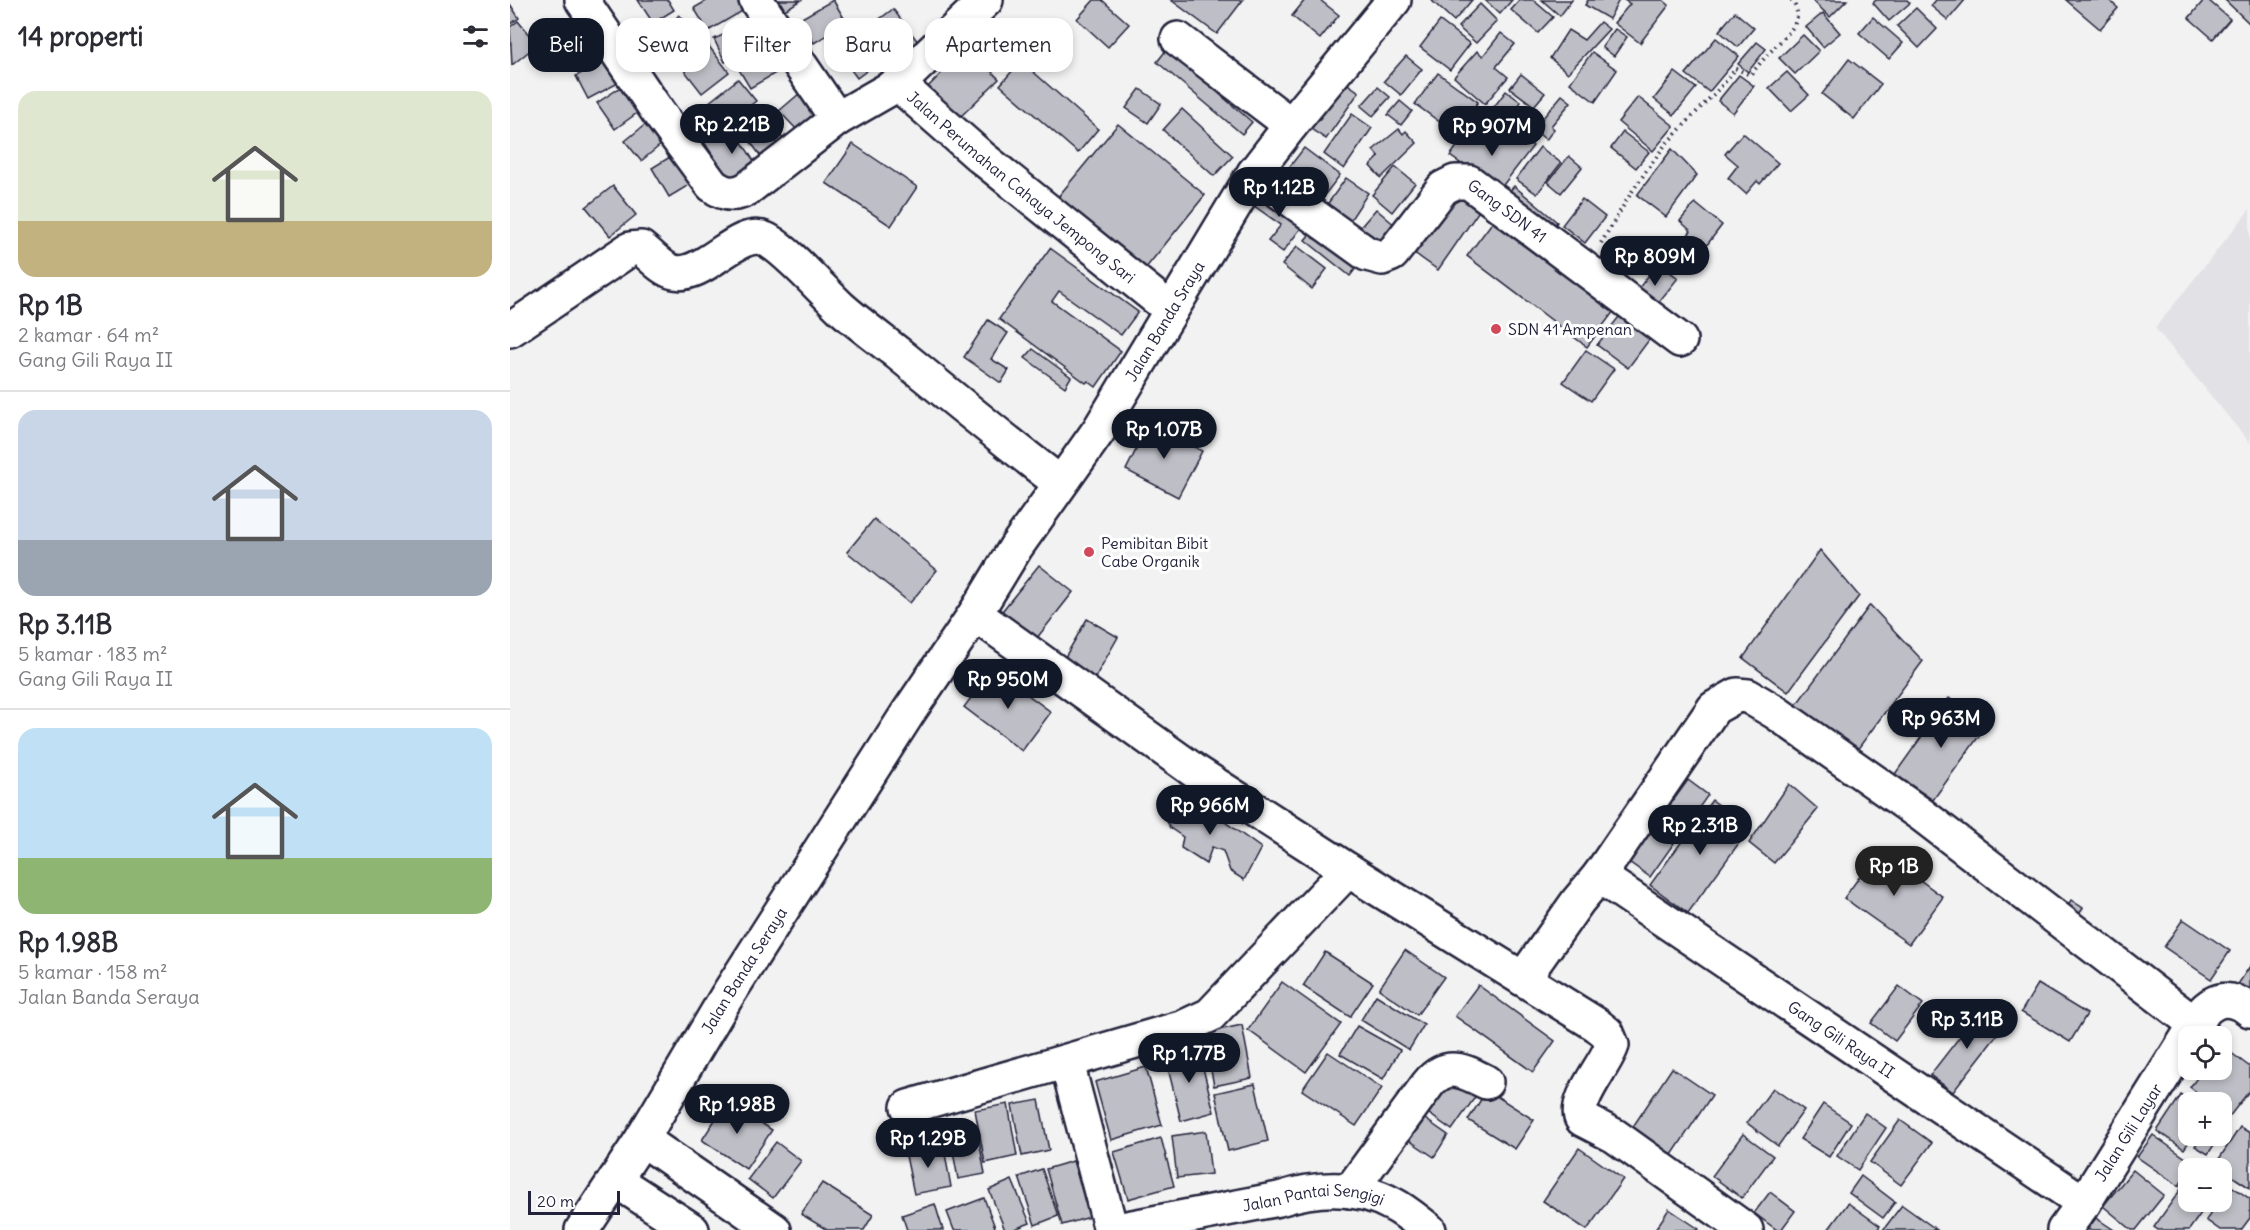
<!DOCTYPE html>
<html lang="id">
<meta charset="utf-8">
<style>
body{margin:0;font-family:Delius,sans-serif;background:#f7f7f7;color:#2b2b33;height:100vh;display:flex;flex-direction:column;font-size:22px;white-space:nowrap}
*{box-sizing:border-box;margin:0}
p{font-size:20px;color:#7c7c81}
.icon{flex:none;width:33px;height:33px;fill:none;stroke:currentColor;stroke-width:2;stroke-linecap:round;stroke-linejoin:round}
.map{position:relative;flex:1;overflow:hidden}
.details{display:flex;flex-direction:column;background:#fff;width:510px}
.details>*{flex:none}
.guide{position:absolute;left:18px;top:18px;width:570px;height:54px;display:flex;gap:12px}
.controls{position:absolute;left:1668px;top:1026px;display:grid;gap:12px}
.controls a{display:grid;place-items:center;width:54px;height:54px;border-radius:12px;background:#fff;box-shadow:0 3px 9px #0003;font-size:30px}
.scale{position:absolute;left:18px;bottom:15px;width:92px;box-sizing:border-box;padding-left:6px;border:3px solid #22223b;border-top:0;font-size:16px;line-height:21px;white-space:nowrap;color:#22223b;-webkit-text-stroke:4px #fff;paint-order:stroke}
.price{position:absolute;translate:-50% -51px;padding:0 14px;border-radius:21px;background:#111827;color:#fff;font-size:20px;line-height:39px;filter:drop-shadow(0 2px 3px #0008)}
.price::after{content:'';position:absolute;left:50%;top:36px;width:18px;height:14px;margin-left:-9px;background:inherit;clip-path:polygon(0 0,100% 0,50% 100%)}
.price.current{background:#222;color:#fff}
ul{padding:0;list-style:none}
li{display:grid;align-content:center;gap:12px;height:318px;padding:0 18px}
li+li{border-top:2px solid #e1e1e2}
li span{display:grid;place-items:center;height:186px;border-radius:18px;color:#555}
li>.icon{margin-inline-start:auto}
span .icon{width:108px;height:108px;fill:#fffc;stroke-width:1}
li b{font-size:26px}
h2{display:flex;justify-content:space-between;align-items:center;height:72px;padding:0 18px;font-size:26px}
.chip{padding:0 21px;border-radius:18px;background:#fff;box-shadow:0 3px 9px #0003;font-size:21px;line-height:54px}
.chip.current{background:#111827;color:#fff}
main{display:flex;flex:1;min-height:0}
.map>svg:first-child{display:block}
.built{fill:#e2e2e6}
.building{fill:#bebec6;stroke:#22223b;stroke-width:1.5}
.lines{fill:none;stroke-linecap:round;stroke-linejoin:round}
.minor-casing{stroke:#22223b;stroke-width:38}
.path{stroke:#22223b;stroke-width:4;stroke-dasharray:1.5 4.5;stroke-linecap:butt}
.minor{stroke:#fff;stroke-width:33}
.poi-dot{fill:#d1495b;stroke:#fff;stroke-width:2}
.labels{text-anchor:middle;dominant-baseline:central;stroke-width:6;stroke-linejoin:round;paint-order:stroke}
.street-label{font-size:16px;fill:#22223b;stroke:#fff}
.poi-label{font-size:16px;fill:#22223b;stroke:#fff;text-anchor:start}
</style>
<main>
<section class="details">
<h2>14 properti<svg class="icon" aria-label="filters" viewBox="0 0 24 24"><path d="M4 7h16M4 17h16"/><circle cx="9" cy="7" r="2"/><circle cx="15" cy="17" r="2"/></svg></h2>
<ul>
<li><span style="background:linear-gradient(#dfe7d0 70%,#c2b280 0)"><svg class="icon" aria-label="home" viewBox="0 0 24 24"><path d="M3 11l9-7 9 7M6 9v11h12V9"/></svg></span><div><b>Rp 1B</b><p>2 kamar · 64 m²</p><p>Gang Gili Raya II</p></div></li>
<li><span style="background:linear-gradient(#c9d6e8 70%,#9aa5b1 0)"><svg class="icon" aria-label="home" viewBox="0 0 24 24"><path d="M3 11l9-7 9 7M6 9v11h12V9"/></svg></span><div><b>Rp 3.11B</b><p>5 kamar · 183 m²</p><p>Gang Gili Raya II</p></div></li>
<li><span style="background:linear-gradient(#bfe0f5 70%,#8fb573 0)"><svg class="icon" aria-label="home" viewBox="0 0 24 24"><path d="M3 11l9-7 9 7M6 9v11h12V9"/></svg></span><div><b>Rp 1.98B</b><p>5 kamar · 158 m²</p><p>Jalan Banda Seraya</p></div></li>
</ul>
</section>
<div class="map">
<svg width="1740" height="1230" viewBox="0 0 1740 1230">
<rect width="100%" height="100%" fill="#f2f2f3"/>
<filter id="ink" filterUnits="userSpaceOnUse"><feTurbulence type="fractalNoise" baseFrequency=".0167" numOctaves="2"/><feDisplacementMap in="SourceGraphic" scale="12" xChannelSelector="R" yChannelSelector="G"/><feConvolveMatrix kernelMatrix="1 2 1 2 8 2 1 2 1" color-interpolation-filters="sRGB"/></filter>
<g filter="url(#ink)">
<polygon class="built" points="1740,209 1740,443 1645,328"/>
<g class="building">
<polygon points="128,0 158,0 164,10 143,23"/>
<polygon points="198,0 232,0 236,9 198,31 184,8"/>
<polygon points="269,0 291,0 275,10"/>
<polygon points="323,0 337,23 304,43 290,19"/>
<polygon points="584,0 592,0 619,24 598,47 567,19"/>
<polygon points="661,0 733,0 707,34"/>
<polygon points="795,0 810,0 829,15 810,39 782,16"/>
<polygon points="921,0 962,0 944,21"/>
<polygon points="975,0 1002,0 990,14"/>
<polygon points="1010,0 1023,0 1043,17 1028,33 1001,10"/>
<polygon points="1032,0 1062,0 1050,16"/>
<polygon points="1078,0 1109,0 1099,19 1075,5"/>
<polygon points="1114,0 1153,0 1159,5 1130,43 1104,23 1120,4"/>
<polygon points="1302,0 1337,0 1320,17"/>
<polygon points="1366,0 1397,0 1400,3 1379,21 1363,3"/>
<polygon points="1426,0 1455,0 1438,20 1421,6"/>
<polygon points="1556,0 1599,0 1608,8 1590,29"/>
<polygon points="1694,0 1698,0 1720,19 1703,39 1679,18"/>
<polygon points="1715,0 1740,0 1740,21 1739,23"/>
<polygon points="0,4 9,18 0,24"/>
<polygon points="970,4 987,21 966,43 948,27"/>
<polygon points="1406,8 1427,29 1409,48 1387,26"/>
<polygon points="383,9 415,51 391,69 359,27"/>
<polygon points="1225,12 1244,28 1228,47 1209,31"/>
<polygon points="1313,13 1330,33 1313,47 1296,27"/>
<polygon points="169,15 191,36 167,61 146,39"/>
<polygon points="1363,17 1393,43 1379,59 1349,33"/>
<polygon points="8,21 27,45 2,65 0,27"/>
<polygon points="930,21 960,44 940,70 910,47"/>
<polygon points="1090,22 1099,29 1058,73 1040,58 1058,30 1074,40"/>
<polygon points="239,23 250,47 215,62 204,39"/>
<polygon points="344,25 371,60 347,78 321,43"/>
<polygon points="79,28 97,51 72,71 54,47"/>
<polygon points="1105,29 1117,37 1104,56 1092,47"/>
<polygon points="991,33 1005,44 986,67 998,77 975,104 944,77 967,51 973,56"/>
<polygon points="1293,35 1309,51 1285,74 1269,58"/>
<polygon points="1206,38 1229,56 1199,92 1176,74"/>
<polygon points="194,40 219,72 192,93 167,61"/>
<polygon points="1247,42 1256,49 1238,72 1228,64"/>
<polygon points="457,47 489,79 446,121 415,90"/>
<polygon points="657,49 742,122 732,134 647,62"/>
<polygon points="257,50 269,71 240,88 228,68"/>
<polygon points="1082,52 1107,70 1085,102 1060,83"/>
<polygon points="896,56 912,69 891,95 874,81"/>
<polygon points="100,58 112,81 78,99 66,76"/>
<polygon points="1339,59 1371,84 1344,119 1312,94"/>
<polygon points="511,61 588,129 568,153 490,85"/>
<polygon points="1165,72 1186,88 1164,115 1144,99"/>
<polygon points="1277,72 1299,95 1281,111 1259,88"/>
<polygon points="928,73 968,102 945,133 905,104"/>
<polygon points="1011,74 1035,93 1024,106 1000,88"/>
<polygon points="825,75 849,92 816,139 792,123"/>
<polygon points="1229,75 1244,86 1223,113 1208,101"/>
<polygon points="228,79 246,101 210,129 193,107"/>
<polygon points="117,83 134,108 105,129 87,103"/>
<polygon points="868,87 880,97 863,116 851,106"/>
<polygon points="630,89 651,104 638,123 616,108"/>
<polygon points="996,91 1011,102 992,128 977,116"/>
<polygon points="290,93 309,116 290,133 269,111"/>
<polygon points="1052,95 1061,102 1041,126 1044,129 1036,140 1015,122 1023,112 1032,119"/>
<polygon points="1128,97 1164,126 1143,151 1108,122"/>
<polygon points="890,101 902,111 891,125 878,115"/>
<polygon points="251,107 277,145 254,161 228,124"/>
<polygon points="672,109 723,156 704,176 653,130"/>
<polygon points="842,114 862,128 834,169 814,154"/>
<polygon points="142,119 158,139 131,161 115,141"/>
<polygon points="608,124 695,195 631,274 543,203"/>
<polygon points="221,125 249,169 223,186 194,142"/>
<polygon points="960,128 987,147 1000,129 1023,146 987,193 966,174 940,156"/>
<polygon points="889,129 893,134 896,131 907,143 871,178 860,166 869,157 863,150"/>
<polygon points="1113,132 1139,152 1126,168 1101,148"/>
<polygon points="1233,133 1268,163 1250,184 1247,181 1236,194 1218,178 1228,165 1215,154"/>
<polygon points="343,144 407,187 381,226 316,183"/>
<polygon points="1030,147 1051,163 1027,194 1006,179"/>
<polygon points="794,148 830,175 813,197 777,170"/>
<polygon points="1162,149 1187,175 1156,217 1127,195"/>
<polygon points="168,152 184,182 159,197 142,168"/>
<polygon points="1059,156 1072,167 1051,193 1038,182"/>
<polygon points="885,167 905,183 882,212 862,195"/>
<polygon points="836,178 858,193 839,222 816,206"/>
<polygon points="103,186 126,215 100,236 76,207"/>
<polygon points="1004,186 1047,222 1036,235 993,199"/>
<polygon points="752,187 797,220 773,252 758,241 771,225 740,203"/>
<polygon points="948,188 973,205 928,270 903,252"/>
<polygon points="1072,199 1095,217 1075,243 1052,225"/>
<polygon points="1185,203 1212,225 1187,258 1170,245 1181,231 1170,221"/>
<polygon points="866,209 887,227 869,248 848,230"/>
<polygon points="987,216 1107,307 1077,347 957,256"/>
<polygon points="809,223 853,259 840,276 795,240"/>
<polygon points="787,246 817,269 802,289 772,265"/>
<polygon points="540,248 628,312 611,335 549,291 542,301 611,351 586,387 578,381 576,383 489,319"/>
<polygon points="1148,263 1168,278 1141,312 1122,297"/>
<polygon points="1115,309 1145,332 1118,368 1087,345"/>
<polygon points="478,320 498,333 481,359 499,370 491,383 454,357"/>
<polygon points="523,349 561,377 555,387 515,358"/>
<polygon points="1076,350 1104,369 1081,401 1053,382"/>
<polygon points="639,424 692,451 668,497 616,470"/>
<polygon points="364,519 427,570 400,603 337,552"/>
<polygon points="1310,550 1349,596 1278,692 1233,658"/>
<polygon points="529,565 563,592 523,643 489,615"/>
<polygon points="1360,605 1413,661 1347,750 1286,705"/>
<polygon points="577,619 608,637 582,683 551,664"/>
<polygon points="483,669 541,712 512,751 454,707"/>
<polygon points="1439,698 1477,725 1423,800 1385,774"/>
<polygon points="1178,780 1198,795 1140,877 1119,862"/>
<polygon points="1279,784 1308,809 1264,863 1239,843"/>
<polygon points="666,792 686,808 705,815 751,848 734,880 720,871 713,851 702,847 696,864 671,848 673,837 660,828 653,812 656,805"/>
<polygon points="1202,800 1240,828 1178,913 1140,885"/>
<polygon points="1369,850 1433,897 1399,944 1334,898"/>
<polygon points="1561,900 1573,908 1562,926 1550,918"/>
<polygon points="1673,919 1720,951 1701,979 1654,947"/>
<polygon points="895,950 934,977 907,1015 869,989"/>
<polygon points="815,952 863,983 840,1017 793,986"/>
<polygon points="1740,966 1740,1003 1723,992"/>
<polygon points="772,982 831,1024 796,1072 738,1030"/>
<polygon points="1528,984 1577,1014 1560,1042 1511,1012"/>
<polygon points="968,985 1045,1041 1023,1072 945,1016"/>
<polygon points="1389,986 1413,1004 1385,1041 1361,1023"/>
<polygon points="866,995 914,1025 899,1050 851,1020"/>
<polygon points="1472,1008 1494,1026 1443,1092 1420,1075"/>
<polygon points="732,1025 742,1078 704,1086 694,1033"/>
<polygon points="847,1026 890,1050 873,1079 830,1054"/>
<polygon points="1712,1046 1740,1067 1740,1090 1719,1117 1712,1111 1712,1102 1700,1102 1680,1087 1693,1070 1712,1070"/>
<polygon points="688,1048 704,1112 671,1121 655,1056"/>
<polygon points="818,1052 872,1088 846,1126 792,1090"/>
<polygon points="636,1067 652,1125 601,1140 585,1082"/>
<polygon points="1162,1068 1202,1095 1160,1158 1120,1131"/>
<polygon points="942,1074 968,1093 942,1130 915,1111"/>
<polygon points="745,1084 758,1141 718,1151 705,1093"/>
<polygon points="1263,1088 1294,1110 1268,1146 1237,1123"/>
<polygon points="977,1090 1024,1120 1005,1149 958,1120"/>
<polygon points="1671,1095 1682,1102 1678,1102 1678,1136 1683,1136 1674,1149 1647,1131"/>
<polygon points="529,1100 539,1150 512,1156 502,1105"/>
<polygon points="217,1101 262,1130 236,1169 192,1140"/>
<polygon points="498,1104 507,1156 475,1163 465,1110"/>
<polygon points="1313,1104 1341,1123 1319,1157 1290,1139"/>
<polygon points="1355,1113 1376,1128 1348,1170 1327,1156"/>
<polygon points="908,1114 938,1135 924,1157 893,1136"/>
<polygon points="1390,1120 1422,1143 1391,1185 1360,1162"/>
<polygon points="466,1124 475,1174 448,1179 439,1130"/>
<polygon points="1730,1127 1740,1133 1740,1188 1705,1165"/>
<polygon points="696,1131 701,1174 667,1178 662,1136"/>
<polygon points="1233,1134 1263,1156 1232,1198 1202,1176"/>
<polygon points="1643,1135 1684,1164 1681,1168 1678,1168 1678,1172 1669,1186 1627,1157"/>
<polygon points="1691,1136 1710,1136 1698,1154 1685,1146"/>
<polygon points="651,1138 664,1186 618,1199 604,1152"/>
<polygon points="266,1142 291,1161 263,1198 238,1179"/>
<polygon points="433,1143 441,1187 404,1194 395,1151"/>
<polygon points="1069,1148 1113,1179 1077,1230 1033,1201"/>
<polygon points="563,1161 580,1217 552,1225 536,1169"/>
<polygon points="532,1169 548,1216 525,1225 509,1177"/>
<polygon points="1623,1170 1654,1195 1626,1230 1622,1230 1593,1206"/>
<polygon points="1351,1176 1385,1202 1373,1218 1339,1193"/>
<polygon points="1678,1179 1678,1202 1699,1202 1679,1230 1648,1230 1644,1227"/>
<polygon points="502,1180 520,1223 502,1230 495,1230 479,1190"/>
<polygon points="312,1183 363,1215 354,1230 317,1230 291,1214"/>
<polygon points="1720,1185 1740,1199 1740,1218 1731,1230 1710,1230 1696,1220 1709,1202 1712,1202 1712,1198"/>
<polygon points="1260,1192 1285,1211 1271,1230 1267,1230 1244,1213"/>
<polygon points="474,1198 486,1230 444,1230 437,1212"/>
<polygon points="1338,1203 1370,1226 1367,1230 1318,1230"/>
<polygon points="425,1204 433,1230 397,1230 392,1215"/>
<polygon points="1392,1205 1427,1230 1373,1230"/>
<polygon points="1159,1209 1189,1229 1188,1230 1145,1230"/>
<polygon points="1586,1218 1604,1230 1577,1230"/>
</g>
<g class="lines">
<defs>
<g id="minor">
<path id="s1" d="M72,0L148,112L202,185C213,194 224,196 237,189L327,119L388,84L471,157L661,310"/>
<polyline points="246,0 327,119"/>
<polyline points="668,39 781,125"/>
<polyline points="388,84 476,0"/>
<path id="s2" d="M744,173L857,254L872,258L882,254L933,188L945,182H959L1170,340"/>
<path d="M0,330L120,249L131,248C140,255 153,270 164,272C194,279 228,227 255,239C275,248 312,290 330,307C349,324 370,339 390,355C443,398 496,442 550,483"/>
<path d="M465,614L686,772L838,870L1087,1025L1097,1033L1102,1045C1097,1063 1062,1102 1072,1119L1105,1136L1236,1230"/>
<path id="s3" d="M1089,876L1574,1203"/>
<polyline points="1013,979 1068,901 1089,876 1204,708 1227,695 1238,696 1265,712 1412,815 1685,1024"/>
<polyline points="557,1063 601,1230"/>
<polyline points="398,1107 674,1027 700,1015 838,870"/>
<polyline points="132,1139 264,1230"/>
<polyline points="105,1180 182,1230"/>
<path d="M840,1191L918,1084C937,1061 955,1071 976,1082"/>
<path id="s4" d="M72,1230L132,1139L217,996L398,713L465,614L506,547L589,430L744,173L781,125L884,0"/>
<path id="s5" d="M607,1230L769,1199C807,1187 848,1185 884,1205C896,1211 908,1222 919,1230"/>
<path id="s6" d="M1554,1230L1574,1203L1694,1011C1709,996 1724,998 1740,1010"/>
</g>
</defs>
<use href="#minor" class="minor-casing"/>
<path class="path" d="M1091,243L1123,190L1155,145L1221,76L1225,68L1240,75C1248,66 1255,57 1263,49C1275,36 1298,19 1281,0"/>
<use href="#minor" class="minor"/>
</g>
</g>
<g class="poi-dot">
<circle cx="986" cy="329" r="6"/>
<circle cx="579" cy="552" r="6"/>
</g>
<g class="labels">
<g class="street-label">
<text stroke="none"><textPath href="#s1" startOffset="609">Jalan Perumahan Cahaya Jempong Sari</textPath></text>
<text stroke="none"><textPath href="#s2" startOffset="324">Gang SDN 41</textPath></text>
<text stroke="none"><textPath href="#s4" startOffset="1080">Jalan Banda Sraya</textPath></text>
<text stroke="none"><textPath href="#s4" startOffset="306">Jalan Banda Seraya</textPath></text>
<text stroke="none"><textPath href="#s3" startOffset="292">Gang Gili Raya II</textPath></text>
<text stroke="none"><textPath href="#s6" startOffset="117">Jalan Gili Layar</textPath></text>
<text stroke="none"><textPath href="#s5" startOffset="200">Jalan Pantai Sengigi</textPath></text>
</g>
<g class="poi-label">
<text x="998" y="329">SDN 41 Ampenan</text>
<text x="591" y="543">Pemibitan Bibit<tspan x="591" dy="18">Cabe Organik</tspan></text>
</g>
</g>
</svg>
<div class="controls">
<a><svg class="icon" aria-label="locate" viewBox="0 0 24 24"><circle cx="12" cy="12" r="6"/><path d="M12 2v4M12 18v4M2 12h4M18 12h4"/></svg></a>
<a>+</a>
<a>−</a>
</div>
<div class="scale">20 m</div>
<b class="price" style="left:222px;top:155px">Rp 2.21B</b>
<b class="price" style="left:982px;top:157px">Rp 907M</b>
<b class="price" style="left:769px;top:218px">Rp 1.12B</b>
<b class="price" style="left:1145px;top:287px">Rp 809M</b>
<b class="price" style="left:654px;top:460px">Rp 1.07B</b>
<b class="price" style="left:498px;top:710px">Rp 950M</b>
<b class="price" style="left:1431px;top:749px">Rp 963M</b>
<b class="price" style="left:700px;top:836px">Rp 966M</b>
<b class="price" style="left:1190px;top:856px">Rp 2.31B</b>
<b class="price current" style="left:1384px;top:897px">Rp 1B</b>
<b class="price" style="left:1457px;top:1050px">Rp 3.11B</b>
<b class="price" style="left:679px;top:1084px">Rp 1.77B</b>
<b class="price" style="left:227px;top:1135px">Rp 1.98B</b>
<b class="price" style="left:418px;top:1169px">Rp 1.29B</b>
<div class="guide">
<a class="chip current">Beli</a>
<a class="chip">Sewa</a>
<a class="chip">Filter</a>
<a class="chip">Baru</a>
<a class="chip">Apartemen</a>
</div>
</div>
</main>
